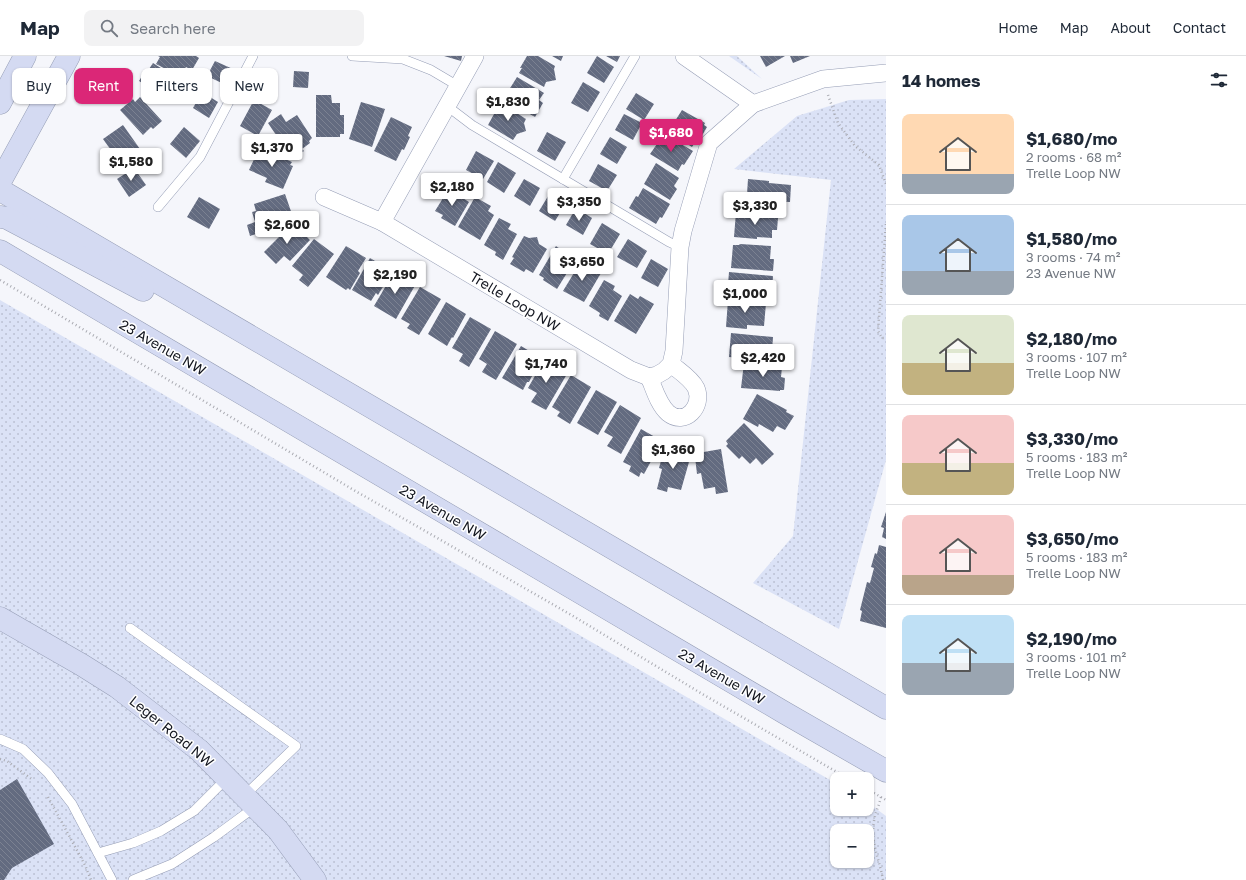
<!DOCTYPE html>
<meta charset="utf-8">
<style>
body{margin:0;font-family:"Golos Text",sans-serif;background:#f2f2f3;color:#1f2937;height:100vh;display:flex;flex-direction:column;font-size:15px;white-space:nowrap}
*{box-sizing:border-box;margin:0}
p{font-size:13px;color:#747a83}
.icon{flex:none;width:22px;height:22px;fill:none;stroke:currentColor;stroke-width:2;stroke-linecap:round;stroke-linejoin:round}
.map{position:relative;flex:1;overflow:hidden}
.sheet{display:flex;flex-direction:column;background:#fff;width:360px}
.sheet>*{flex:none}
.hud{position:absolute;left:12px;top:12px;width:380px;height:36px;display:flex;gap:8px}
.fabs{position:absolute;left:830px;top:716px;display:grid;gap:8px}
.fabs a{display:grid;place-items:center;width:44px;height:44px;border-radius:8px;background:#fff;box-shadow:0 1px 3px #0004;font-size:20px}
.price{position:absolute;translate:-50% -34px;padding:0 9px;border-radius:4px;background:#fff;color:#222;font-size:13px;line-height:26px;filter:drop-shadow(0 1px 2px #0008)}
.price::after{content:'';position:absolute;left:50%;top:24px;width:12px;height:9px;margin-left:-6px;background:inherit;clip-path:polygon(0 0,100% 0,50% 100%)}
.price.on{background:#db2777;color:#fff}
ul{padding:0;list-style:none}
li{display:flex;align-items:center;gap:12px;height:100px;padding:0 16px}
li+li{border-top:1px solid #e0e1e3}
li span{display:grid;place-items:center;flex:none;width:112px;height:80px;border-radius:8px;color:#555}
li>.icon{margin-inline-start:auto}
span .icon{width:48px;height:48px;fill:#fffc;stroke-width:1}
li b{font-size:17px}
h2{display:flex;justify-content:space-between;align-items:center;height:48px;padding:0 16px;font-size:17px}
.chip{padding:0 14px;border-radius:8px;background:#fff;box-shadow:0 1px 3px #0004;font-size:14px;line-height:36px}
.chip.on{background:#db2777;color:#fff}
header{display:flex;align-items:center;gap:24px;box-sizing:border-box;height:56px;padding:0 20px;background:#fff;border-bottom:1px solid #e0e1e3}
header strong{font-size:19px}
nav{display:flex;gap:22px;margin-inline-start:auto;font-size:14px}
.search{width:280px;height:36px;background:#f2f2f3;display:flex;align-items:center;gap:10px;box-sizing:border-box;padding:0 14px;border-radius:8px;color:#747a83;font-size:15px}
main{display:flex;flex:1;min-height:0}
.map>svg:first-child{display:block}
.grass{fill:url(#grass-dots);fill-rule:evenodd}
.building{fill:url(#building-back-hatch)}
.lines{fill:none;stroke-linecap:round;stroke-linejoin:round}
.lane-casing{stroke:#959db5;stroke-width:10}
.street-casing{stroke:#959db5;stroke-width:18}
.secondary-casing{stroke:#959db5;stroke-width:23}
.path{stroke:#aaabb2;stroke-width:2.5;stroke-dasharray:1 3;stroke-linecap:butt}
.lane{stroke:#fff;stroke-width:9}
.street{stroke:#fff;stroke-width:17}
.secondary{stroke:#d4daf2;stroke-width:22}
.labels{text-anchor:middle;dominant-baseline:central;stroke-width:3;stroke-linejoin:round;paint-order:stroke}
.street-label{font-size:14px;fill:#141720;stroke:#fff}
</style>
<header>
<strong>Map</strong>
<div class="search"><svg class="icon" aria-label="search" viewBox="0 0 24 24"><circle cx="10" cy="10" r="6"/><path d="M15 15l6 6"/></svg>Search here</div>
<nav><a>Home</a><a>Map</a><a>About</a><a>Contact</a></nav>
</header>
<main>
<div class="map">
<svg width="886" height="824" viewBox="0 0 886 824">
<defs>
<pattern id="grass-dots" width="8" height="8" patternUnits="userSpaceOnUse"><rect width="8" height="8" fill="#dbe2f6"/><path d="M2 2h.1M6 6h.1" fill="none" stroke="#bbc1d3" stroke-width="1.8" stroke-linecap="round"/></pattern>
<pattern id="building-back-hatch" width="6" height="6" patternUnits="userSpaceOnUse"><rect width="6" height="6" fill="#636b80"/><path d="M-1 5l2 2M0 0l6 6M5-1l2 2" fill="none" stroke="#7c8292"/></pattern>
</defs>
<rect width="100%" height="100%" fill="#f5f6fb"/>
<g class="grass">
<polygon points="729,0 737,0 762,23"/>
<polygon points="886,43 886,404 839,573 753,527 793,480 831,124 734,113 797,60 849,44"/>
<path d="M0,244L837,728V753H867V746L886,760V824H0ZM837,775H867V805H837Z"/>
</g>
<g class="building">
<polygon points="158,0 196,0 199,2 192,14 186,11 181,21 156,8 160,1"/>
<polygon points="444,0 462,0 461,5"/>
<polygon points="527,0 538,0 555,10 554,13 556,24 546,26 544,31 519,17 522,12 520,12"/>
<polygon points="552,0 563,0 561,5"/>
<polygon points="597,0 614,11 604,27 587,17"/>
<polygon points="606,0 620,0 617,6"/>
<polygon points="760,0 785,0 766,11"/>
<polygon points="790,0 810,0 793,7"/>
<polygon points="215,5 235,14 228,30 207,20"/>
<polygon points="153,7 178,23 167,43 139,25 145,15 147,16"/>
<polygon points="294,15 309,16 308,32 293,31"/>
<polygon points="517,21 544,37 539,44 543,47 535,61 502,42 505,35 507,37"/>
<polygon points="583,26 600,36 588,56 571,47"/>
<polygon points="202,36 218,46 209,62 193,52"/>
<polygon points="636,37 654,48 644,64 626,53"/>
<polygon points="316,39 331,39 332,47 340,47 340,59 344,59 344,78 340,78 340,81 316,81"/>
<polygon points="140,41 162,65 153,73 151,71 143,79 120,54 133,43 135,46"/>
<polygon points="254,44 272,54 258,80 240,70"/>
<polygon points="361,46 385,53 372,91 349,83"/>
<polygon points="499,49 503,51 504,49 526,63 524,67 526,75 517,78 513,84 488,69"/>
<polygon points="682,54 705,67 704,69 707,71 700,83 698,82 692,91 665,75 672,64 675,65"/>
<polygon points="281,58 286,66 297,59 312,82 309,85 310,87 302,93 304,95 292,103 268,67"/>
<polygon points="624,58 642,67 633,84 615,74"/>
<polygon points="391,61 412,71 408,80 410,81 404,94 402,93 396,105 374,95"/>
<polygon points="123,69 140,93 120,107 103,83"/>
<polygon points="184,71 200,85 186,102 170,88"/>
<polygon points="547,76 566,86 555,105 537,95"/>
<polygon points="664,78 693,95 684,109 682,108 678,115 650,98"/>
<polygon points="610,81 627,91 617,108 600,98"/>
<polygon points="259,93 273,98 274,95 287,100 285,103 292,106 290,109 293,110 283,133 265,126 267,122 249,114"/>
<polygon points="476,95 494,105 483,123 466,114"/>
<polygon points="498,106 516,117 504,137 487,126"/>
<polygon points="656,107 679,122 674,130 677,133 670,144 644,128"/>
<polygon points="598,108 617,119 607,135 589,125"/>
<polygon points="134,112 146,129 129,141 117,123"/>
<polygon points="524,123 540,132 530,150 514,140"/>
<polygon points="748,123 769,125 769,127 791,129 790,146 779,146 779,154 767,152 767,155 746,153"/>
<polygon points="643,132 670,148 662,162 660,161 656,168 629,152 636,140 638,141"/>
<polygon points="448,134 452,136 459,135 461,141 469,146 455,170 441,162 443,159 435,155"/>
<polygon points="550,137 566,147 555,165 539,155"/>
<polygon points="285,138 293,161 263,171 265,175 250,180 247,169 255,166 252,156 256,155 254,148"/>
<polygon points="199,141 220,153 209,173 187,161"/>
<polygon points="475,141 491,150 488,155 494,159 480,184 458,171"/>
<polygon points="576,152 592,162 583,179 566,169"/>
<polygon points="736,156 774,159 773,162 778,162 777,174 772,174 772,182 757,181 757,183 734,181"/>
<polygon points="499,162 511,168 508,173 517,178 503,204 495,199 496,196 484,189"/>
<polygon points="293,167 310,184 290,205 284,200 276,208 264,196"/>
<polygon points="602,167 620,178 608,198 590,188"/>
<polygon points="524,180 529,182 537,181 539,188 547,193 533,217 526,213 524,216 510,208 514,202 512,201"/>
<polygon points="314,183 334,198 308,231 299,224 303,219 292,210"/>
<polygon points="628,183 647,195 637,212 617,201"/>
<polygon points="740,188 771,190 770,203 774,203 773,215 731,212 733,189 739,189"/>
<polygon points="346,190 366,202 358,215 360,217 350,234 348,232 346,234 326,221"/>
<polygon points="556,190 575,204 557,233 543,224 544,222 539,219"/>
<polygon points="370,202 390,214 382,227 384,229 378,239 376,237 371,245 352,234"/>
<polygon points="651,203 668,213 658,231 641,222"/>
<polygon points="580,207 601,217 584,246 563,235"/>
<polygon points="394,216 405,222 406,220 417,226 396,263 374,250"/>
<polygon points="729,216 773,220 772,236 762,236 761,244 727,241"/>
<polygon points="604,224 615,230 613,234 622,240 608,265 599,260 600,257 589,250"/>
<polygon points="420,231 441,243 419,279 407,272 410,268 401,263"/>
<polygon points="630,238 638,243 640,240 654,248 636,278 614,265"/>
<polygon points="728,244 766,247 764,270 747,269 747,273 726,271"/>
<polygon points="446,246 466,258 453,282 452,281 447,290 428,278"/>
<polygon points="470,261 491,273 469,311 459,305 463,298 452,292"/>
<polygon points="495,275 517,288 496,324 482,316 487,308 479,303"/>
<polygon points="731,277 773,281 772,296 762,295 761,304 729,301"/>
<polygon points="521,290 541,302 529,326 527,326 523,334 502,322"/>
<polygon points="544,304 567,318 546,354 531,346 537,337 528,332"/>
<polygon points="744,307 782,311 781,321 785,322 784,334 780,334 780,335 741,332"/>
<polygon points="571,319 591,331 570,368 557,360 560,356 552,351"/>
<polygon points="596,334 617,346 598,379 577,367"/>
<polygon points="757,338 787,354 786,356 794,360 785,374 777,370 773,376 759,368 758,371 743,363"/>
<polygon points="620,349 641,362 621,398 607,390 613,381 604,376"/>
<polygon points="744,367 774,398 762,409 756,402 750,408 742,400 739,403 726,390 728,388 726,385"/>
<polygon points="641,373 662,385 644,418 641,416 639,421 629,415 631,410 623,406"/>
<polygon points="668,392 691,399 681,434 668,431 667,436 657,433 662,413 659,412 664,394 667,395"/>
<polygon points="721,393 728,436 716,438 715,431 704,433 701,417 697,418 695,401 699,401 698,397"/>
<polygon points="886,456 886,483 882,481 884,472 881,471"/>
<polygon points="879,489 886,491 886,572 860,565 862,555 860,554 867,526 870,527 874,512 871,511 875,497 877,498"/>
<polygon points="17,723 54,788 12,812 4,824 0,824 0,734"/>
</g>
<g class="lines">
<defs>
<g id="lane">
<polyline points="352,0 403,3 431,14 458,30"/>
<polyline points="447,50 472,69 669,186 680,191"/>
<polyline points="563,123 635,0"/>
<polyline points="158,151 200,101 253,0"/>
<polyline points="130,572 296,690 244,740"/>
<polyline points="0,683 23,693 48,717 72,748 112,824"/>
<polyline points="98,797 133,787 161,775 194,755 227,722"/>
<polyline points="133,824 172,808 214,781 255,751"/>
</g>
<g id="street">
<polyline points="475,0 382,166 631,314 649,321 657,319 664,315 671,308 674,295 680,191 683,175 709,87 753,48 823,23 886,17"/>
<polyline points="684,0 753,48"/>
<polyline points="324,141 382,166"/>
<path d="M649,321C654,332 658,348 668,357C685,371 704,350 696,332C691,322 679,315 671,308"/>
</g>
<g id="secondary">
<polyline points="0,47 25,0"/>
<polyline points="0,126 69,0"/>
<polyline points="0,134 886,652"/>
<polyline points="0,161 7,162 143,234"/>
<polyline points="0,195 785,657 886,715"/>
<polyline points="0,562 82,609 117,631 199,694 278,774 315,824"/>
</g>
</defs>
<use href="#lane" class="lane-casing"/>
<use href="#street" class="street-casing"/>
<use href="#secondary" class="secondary-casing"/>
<g class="path">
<polyline points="828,39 838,67 855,90 879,109 886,128"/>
<polyline points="886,168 878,275 882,282 886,282"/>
<polyline points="0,224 352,433 573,560 704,639 849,723"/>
<polyline points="0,703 7,705 33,724"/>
<polyline points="867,733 886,744"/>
<polyline points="48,741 85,809 91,824"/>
<path d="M881,741C879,750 875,757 874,765C870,786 880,805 883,824"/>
</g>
<use href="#lane" class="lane"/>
<use href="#street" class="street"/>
<use href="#secondary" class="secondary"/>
</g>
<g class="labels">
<g class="street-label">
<text transform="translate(515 245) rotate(31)">Trelle Loop NW</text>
<text transform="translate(163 291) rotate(30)">23 Avenue NW</text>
<text transform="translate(443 456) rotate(30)">23 Avenue NW</text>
<text transform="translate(722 620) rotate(30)">23 Avenue NW</text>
<text transform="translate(172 675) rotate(39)">Leger Road NW</text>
</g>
</g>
</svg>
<div class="fabs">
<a>+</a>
<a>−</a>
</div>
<b class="price" style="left:508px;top:66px">$1,830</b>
<b class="price on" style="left:671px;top:97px">$1,680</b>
<b class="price" style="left:272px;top:112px">$1,370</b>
<b class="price" style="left:131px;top:126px">$1,580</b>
<b class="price" style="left:452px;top:151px">$2,180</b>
<b class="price" style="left:579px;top:166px">$3,350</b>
<b class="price" style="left:755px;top:170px">$3,330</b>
<b class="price" style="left:287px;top:189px">$2,600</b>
<b class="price" style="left:582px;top:226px">$3,650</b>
<b class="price" style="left:395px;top:239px">$2,190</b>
<b class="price" style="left:745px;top:258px">$1,000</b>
<b class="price" style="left:763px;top:322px">$2,420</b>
<b class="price" style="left:546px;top:328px">$1,740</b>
<b class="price" style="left:673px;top:414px">$1,360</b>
<div class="hud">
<a class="chip">Buy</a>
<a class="chip on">Rent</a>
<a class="chip">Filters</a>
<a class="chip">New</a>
</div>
</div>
<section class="sheet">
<h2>14 homes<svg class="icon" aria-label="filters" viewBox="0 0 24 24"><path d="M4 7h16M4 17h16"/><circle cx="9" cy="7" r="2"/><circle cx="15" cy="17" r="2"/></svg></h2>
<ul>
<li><span style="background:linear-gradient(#ffd9b3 75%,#9aa5b1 0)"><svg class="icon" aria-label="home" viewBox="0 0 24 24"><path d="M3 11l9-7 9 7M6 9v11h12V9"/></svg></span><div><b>$1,680/mo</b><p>2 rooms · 68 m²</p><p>Trelle Loop NW</p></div></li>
<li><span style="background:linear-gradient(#a9c7e8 70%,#9aa5b1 0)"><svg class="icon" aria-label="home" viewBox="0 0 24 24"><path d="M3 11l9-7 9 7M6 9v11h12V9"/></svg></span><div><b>$1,580/mo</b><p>3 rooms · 74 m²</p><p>23 Avenue NW</p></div></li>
<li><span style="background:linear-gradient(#dfe7d0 60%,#c2b280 0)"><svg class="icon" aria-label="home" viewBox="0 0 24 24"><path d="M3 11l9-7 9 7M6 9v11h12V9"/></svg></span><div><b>$2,180/mo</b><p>3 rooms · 107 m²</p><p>Trelle Loop NW</p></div></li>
<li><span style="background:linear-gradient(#f6c9c9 60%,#c2b280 0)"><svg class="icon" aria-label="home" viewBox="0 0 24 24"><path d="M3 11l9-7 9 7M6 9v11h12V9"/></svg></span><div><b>$3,330/mo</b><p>5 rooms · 183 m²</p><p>Trelle Loop NW</p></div></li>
<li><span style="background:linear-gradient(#f6c9c9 75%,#b9a48a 0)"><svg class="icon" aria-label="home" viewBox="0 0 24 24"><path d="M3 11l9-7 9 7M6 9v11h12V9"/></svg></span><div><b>$3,650/mo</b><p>5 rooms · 183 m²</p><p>Trelle Loop NW</p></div></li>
<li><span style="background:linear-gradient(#bfe0f5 60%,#9aa5b1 0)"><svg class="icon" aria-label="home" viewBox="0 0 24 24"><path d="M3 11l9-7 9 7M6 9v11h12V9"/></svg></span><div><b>$2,190/mo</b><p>3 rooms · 101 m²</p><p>Trelle Loop NW</p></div></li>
</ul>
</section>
</main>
